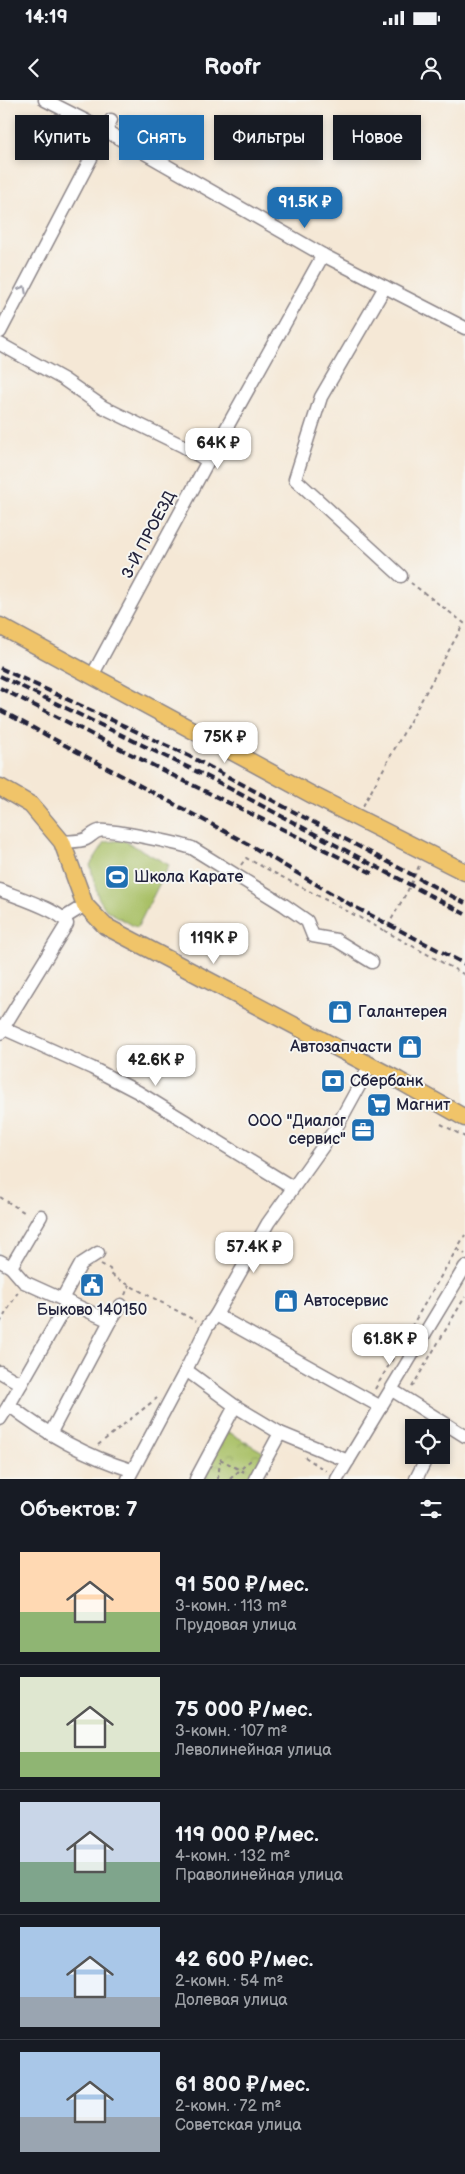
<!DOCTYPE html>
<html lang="ru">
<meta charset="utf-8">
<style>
body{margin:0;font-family:"Balsamiq Sans",sans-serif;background:#20242c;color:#f1f3f6;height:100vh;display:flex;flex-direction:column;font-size:19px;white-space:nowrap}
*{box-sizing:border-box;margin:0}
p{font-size:16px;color:#9ea1a6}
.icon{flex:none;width:28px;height:28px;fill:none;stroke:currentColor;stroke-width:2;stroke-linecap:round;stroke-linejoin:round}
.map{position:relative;height:1379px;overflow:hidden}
.sheet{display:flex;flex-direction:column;background:#171b24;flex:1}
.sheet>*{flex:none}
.top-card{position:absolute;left:15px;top:15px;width:435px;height:45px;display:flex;gap:10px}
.buttons{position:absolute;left:405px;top:1319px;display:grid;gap:10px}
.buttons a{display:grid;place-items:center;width:45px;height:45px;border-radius:0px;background:#171b24;box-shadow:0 2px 8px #0003;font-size:25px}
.price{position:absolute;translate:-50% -42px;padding:0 11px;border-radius:10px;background:#fff;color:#222;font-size:16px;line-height:32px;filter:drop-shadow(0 1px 2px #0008)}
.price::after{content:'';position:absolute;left:50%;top:30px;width:15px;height:11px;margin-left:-8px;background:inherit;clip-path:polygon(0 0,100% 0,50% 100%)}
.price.on{background:#1f6fb2;color:#fff}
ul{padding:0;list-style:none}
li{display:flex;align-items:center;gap:15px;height:125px;padding:0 20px}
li+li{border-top:1px solid #363941}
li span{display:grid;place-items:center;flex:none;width:140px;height:100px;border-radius:0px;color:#555}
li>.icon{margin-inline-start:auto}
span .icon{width:60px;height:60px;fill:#fffc;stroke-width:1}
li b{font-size:21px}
h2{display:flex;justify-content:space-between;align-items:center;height:60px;padding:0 20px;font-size:21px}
.pill{padding:0 18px;border-radius:0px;background:#171b24;box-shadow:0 2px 8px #0003;font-size:18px;line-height:45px}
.pill.on{background:#1f6fb2;color:#fff}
.status{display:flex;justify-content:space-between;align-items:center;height:35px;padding:0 25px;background:#171b24;direction:ltr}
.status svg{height:14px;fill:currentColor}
header{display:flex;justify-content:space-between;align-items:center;height:65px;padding:0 20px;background:#171b24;font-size:22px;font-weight:600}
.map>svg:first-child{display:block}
.grass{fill:#a8c065;stroke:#657150}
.park{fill:url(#park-crowns);stroke:#657150}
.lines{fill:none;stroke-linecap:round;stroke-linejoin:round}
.minor-casing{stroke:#8c8588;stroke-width:15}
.major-casing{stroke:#8c8588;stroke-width:19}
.path{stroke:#8c8588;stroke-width:2;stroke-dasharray:4 4;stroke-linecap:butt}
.minor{stroke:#fff;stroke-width:12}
.major{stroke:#f0c469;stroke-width:16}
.rail{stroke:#22223b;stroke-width:4;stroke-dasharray:8 4;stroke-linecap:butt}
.oneway{stroke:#9c9ca7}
.labels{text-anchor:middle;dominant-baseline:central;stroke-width:4;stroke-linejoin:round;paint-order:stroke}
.street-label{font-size:16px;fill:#22223b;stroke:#f6f6f2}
.poi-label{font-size:16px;fill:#22223b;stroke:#f6f6f2;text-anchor:start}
</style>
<div class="status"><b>14:19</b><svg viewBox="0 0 49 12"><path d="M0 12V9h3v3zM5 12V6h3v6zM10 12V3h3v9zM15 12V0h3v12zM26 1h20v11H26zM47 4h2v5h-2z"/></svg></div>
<header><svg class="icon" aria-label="back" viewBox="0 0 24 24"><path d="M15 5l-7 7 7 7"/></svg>Roofr<svg class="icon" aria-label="person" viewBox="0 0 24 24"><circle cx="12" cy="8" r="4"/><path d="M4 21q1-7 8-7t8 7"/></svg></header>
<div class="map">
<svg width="465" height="1379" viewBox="0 0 465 1379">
<defs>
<pattern id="park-crowns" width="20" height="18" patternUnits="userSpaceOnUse" patternTransform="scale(1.25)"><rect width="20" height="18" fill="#a8c065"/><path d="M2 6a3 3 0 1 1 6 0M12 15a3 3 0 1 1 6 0" fill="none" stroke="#889c54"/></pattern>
</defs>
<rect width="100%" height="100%" fill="#f6f6f2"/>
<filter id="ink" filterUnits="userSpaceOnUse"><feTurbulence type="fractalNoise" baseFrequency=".02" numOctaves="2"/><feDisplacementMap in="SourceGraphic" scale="10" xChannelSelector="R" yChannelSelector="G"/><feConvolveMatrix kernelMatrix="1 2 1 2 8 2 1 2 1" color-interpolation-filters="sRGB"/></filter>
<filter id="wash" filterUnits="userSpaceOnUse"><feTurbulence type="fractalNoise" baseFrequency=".0096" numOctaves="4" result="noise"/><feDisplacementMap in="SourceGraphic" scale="20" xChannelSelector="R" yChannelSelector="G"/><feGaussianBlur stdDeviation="1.12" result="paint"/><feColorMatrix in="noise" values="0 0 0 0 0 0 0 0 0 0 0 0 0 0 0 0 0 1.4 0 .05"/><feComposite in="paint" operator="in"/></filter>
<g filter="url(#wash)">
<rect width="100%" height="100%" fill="#f5e8d6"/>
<polygon class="grass" points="123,740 169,765 137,828 106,810 98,797 90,765 105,742"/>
<polygon class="park" points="227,1331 263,1352 250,1379 199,1379"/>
</g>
<g filter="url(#ink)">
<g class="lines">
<defs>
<g id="minor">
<polyline points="45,0 106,31 323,155 465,228"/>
<polyline points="385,187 321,297 295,379 401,476"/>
<polyline points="0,232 111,20"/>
<polyline points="0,244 63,279 103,307 183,346 208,361"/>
<polyline points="93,574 208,361 323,155"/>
<path d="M62,742C69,741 79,742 86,739C90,737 94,732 99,731C107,728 180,744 192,748L284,805L307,821L313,836L336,840L372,862"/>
<path d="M0,790C14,796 63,811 67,824L0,933"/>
<polyline points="64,818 85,805"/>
<polyline points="0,927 92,968 138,992 292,1087"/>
<polyline points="0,1161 11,1167 24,1182 110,1221"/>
<polyline points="11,1167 41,1116"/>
<polyline points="62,1199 81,1164 98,1153"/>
<path d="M68,1202L9,1305C46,1334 86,1356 131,1370"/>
<polyline points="216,1215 381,1307"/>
<polyline points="186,1270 235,1306 280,1333 348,1361"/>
<polyline points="0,1272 21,1284"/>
<polyline points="392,1290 465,1336"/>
<polyline points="0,1319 9,1305"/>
<polyline points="50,1334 110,1221 121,1205"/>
<polyline points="128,1379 186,1270 207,1227 216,1215 268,1123 336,1028 370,966"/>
<polyline points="196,1379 235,1306"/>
<polyline points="255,1379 280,1333"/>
<polyline points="337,1379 465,1167"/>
<polyline points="416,1379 428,1355"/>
</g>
<g id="major">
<polyline points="0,526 316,697 465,772"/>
<polyline points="0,687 31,705 62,742 85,805 105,826 398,980 465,1018"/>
</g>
</defs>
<use href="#minor" class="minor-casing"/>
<use href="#major" class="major-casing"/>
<g class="path">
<polyline points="363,706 464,523 411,483"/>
<polyline points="241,765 246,758 385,831"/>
<polyline points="419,766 408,790 385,831 465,875"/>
<polyline points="441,1024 465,1037"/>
<polyline points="0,1097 27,1114"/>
<polyline points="457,1149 465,1154"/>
<polyline points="101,1164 110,1169 111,1174 116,1178 196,1221"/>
<polyline points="125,1195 129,1185"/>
<polyline points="0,1223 18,1192"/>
<polyline points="412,1287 465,1197"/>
<polyline points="375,1289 465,1135"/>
<polyline points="98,1345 157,1298"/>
<polyline points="305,1357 326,1371"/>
<polyline points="220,1359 244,1372"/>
<polyline points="218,1379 220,1361"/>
<polyline points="230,1379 252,1359"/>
</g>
<use href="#minor" class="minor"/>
<use href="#major" class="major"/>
<g class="rail">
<polyline points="0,568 189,656 465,803"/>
<polyline points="0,576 210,678 465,814"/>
<polyline points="0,588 178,678 376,775"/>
<polyline points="0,610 248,744 351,805 465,864"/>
</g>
</g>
<defs><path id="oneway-chevron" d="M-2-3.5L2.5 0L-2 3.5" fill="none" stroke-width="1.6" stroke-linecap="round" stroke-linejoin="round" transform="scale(1.25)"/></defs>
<use class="oneway" href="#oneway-chevron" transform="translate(23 189) rotate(-62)"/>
</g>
<defs>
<symbol id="stadium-square" viewBox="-11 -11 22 22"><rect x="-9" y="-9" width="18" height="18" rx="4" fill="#1f6fb2" stroke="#f6f6f2"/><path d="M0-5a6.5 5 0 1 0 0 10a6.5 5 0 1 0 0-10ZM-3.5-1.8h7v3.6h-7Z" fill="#fff"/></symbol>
<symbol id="shop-square" viewBox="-11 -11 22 22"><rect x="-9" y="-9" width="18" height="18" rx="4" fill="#1f6fb2" stroke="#f6f6f2"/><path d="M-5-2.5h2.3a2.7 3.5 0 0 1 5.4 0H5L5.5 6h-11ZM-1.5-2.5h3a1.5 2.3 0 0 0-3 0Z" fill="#fff"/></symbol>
<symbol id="bank-square" viewBox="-11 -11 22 22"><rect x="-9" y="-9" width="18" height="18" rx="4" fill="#1f6fb2" stroke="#f6f6f2"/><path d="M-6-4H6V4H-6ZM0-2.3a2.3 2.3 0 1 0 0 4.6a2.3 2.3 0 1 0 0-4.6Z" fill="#fff"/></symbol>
<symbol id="supermarket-square" viewBox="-11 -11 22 22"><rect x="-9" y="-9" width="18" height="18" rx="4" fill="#1f6fb2" stroke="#f6f6f2"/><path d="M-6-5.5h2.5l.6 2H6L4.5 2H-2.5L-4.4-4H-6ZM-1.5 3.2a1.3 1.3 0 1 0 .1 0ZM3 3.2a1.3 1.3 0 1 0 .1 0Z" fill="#fff"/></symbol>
<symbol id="office-square" viewBox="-11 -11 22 22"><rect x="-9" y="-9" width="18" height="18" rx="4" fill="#1f6fb2" stroke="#f6f6f2"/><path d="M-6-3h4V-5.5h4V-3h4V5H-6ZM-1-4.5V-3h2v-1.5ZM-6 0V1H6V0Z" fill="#fff"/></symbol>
<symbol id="civic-square" viewBox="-11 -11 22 22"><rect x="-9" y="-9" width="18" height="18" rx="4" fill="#1f6fb2" stroke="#f6f6f2"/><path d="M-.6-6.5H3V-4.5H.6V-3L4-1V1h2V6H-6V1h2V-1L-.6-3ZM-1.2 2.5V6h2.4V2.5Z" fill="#fff"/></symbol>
</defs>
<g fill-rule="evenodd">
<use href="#stadium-square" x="103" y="763" width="28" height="28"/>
<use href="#shop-square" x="326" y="898" width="28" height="28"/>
<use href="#shop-square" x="396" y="933" width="28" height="28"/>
<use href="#bank-square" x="319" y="967" width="28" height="28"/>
<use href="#supermarket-square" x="365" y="991" width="28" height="28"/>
<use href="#office-square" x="349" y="1016" width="28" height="28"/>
<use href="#civic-square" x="78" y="1171" width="28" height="28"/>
<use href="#shop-square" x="272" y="1187" width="28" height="28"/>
</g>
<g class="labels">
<g class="street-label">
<text transform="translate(149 435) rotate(-62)">3-Й ПРОЕЗД</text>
</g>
<g class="poi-label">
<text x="134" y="777">Школа Карате</text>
<text x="358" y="912">Галантерея</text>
<text x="392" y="947" text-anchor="end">Автозапчасти</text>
<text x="350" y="981">Сбербанк</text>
<text x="396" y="1005">Магнит</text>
<text x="346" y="1021" text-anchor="end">ООО "Диалог<tspan x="346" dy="18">cервис"</tspan></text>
<text x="304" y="1201">Автосервис</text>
<text x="92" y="1210" text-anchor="middle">Быково 140150</text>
</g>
</g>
</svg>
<div class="buttons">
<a><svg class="icon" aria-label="locate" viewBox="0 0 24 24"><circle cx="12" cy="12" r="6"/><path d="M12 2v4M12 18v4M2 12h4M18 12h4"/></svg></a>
</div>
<b class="price on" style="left:305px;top:129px">91.5K ₽</b>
<b class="price" style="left:218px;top:370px">64K ₽</b>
<b class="price" style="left:225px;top:664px">75K ₽</b>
<b class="price" style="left:214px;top:865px">119K ₽</b>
<b class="price" style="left:156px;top:987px">42.6K ₽</b>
<b class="price" style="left:254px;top:1174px">57.4K ₽</b>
<b class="price" style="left:390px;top:1266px">61.8K ₽</b>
<div class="top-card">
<a class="pill">Купить</a>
<a class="pill on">Снять</a>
<a class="pill">Фильтры</a>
<a class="pill">Новое</a>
</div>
</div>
<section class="sheet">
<h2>Объектов: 7<svg class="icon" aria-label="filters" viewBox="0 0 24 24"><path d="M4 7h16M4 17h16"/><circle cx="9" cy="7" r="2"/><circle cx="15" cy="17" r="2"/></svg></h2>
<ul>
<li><span style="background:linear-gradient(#ffd9b3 60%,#8fb573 0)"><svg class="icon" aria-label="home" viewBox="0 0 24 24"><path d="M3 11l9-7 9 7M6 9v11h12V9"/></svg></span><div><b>91 500 ₽/мес.</b><p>3-комн. · 113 m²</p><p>Прудовая улица</p></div></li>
<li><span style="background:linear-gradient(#dfe7d0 75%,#8fb573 0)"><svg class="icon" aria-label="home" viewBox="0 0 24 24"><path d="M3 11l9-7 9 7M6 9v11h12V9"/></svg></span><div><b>75 000 ₽/мес.</b><p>3-комн. · 107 m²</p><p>Леволинейная улица</p></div></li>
<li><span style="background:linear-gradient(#c9d6e8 60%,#7fa58c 0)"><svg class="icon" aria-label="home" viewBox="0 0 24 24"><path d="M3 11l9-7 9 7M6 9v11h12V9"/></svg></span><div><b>119 000 ₽/мес.</b><p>4-комн. · 132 m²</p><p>Праволинейная улица</p></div></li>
<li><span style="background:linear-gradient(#a9c7e8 70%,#9aa5b1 0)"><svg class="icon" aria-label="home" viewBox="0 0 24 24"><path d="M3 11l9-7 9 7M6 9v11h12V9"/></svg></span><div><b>42 600 ₽/мес.</b><p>2-комн. · 54 m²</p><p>Долевая улица</p></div></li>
<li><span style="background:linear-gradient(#a9c7e8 65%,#9aa5b1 0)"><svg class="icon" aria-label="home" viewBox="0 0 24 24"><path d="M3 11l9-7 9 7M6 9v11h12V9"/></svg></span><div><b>61 800 ₽/мес.</b><p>2-комн. · 72 m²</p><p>Советская улица</p></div></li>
</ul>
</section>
